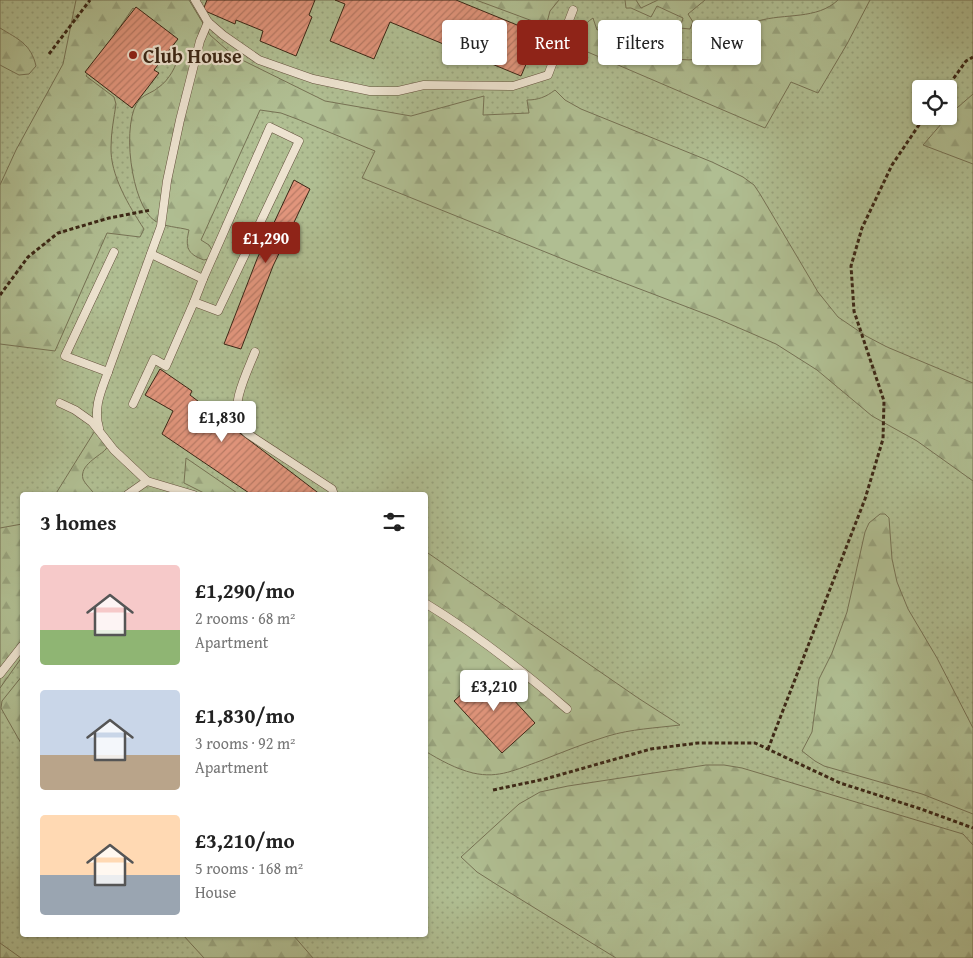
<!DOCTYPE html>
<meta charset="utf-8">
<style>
body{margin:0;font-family:"Gentium Book Plus",serif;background:#f2f2f2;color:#222;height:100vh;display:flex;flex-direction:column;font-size:19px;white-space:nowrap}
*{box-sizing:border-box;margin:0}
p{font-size:16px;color:#767676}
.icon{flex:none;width:28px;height:28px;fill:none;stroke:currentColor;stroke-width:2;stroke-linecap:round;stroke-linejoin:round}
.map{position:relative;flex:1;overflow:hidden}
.drawer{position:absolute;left:20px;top:492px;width:408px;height:445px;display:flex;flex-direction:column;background:#fff;border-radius:5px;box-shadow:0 1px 4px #0004}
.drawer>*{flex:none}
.hud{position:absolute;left:442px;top:20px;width:455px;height:45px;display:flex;gap:10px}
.tools{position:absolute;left:912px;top:80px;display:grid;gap:10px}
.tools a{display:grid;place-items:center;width:45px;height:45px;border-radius:5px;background:#fff;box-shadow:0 1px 4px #0004;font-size:25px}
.price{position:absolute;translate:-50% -42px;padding:0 11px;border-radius:5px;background:#fff;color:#222;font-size:16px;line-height:32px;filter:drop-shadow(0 1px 2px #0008)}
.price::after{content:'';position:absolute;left:50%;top:30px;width:15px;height:11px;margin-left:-8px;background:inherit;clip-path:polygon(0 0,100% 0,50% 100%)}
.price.on{background:#8f2418;color:#fff}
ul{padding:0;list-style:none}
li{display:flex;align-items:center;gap:15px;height:125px;padding:0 20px}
li span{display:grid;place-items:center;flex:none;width:140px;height:100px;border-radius:5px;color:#555}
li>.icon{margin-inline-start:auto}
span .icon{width:60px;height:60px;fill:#fffc;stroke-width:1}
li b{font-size:21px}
h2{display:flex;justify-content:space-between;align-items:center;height:60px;padding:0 20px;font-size:21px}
.tag{padding:0 18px;border-radius:5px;background:#fff;box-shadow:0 1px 4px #0004;font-size:18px;line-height:45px}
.tag.on{background:#8f2418;color:#fff}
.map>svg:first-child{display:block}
.grass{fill:url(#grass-dots);stroke:#767254;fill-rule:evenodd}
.forest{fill:url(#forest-firs);stroke:#767254}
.building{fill:url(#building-hatch);stroke:#3b2716}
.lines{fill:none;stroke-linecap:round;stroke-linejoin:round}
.lane-casing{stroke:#65523e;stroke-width:9}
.path{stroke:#3b2716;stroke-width:3;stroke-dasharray:4 2.5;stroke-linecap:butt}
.lane{stroke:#ede3d0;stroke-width:8}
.poi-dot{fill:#8f2418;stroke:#ede3d0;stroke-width:2}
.labels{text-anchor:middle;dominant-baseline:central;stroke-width:4.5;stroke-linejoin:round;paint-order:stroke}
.poi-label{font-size:20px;font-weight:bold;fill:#3b2716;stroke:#ede3d0;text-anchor:start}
</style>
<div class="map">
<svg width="973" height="958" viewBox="0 0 973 958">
<defs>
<pattern id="grass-dots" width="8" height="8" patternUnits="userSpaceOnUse" patternTransform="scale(1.25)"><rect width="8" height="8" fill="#b0be92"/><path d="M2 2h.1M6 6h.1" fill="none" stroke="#98a37d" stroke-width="1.8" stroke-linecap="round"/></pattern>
<pattern id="forest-firs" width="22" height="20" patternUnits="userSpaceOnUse" patternTransform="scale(1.25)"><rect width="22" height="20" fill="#b0be92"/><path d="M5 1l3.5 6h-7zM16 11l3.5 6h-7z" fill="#98a37d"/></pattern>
<pattern id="building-hatch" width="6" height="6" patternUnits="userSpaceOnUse" patternTransform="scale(1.25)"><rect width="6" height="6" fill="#e1957c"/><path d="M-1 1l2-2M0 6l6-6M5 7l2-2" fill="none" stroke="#b87a65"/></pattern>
</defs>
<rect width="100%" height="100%" fill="#e4d4b7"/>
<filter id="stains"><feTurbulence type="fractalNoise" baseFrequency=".004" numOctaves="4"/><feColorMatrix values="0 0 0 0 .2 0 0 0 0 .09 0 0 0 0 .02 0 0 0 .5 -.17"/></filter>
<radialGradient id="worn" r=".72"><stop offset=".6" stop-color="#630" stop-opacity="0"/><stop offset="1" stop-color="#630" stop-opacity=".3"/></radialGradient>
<path class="grass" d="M0,0H973V958H0ZM921,89H949V116H921ZM22,495H425V935H22Z"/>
<g class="forest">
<path d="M76,0H189L210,35L234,56L325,101L411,116L484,96L483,115L529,113L527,100C538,100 546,97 555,90L565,100L581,109L712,162L743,177L754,185L760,194L818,292L838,317L866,336L887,347L973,383V481L917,441L872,416L817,370L776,344L716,318L590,270L362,178L375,151L297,119L281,113L260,110L201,240L209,245L212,250L211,258L204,260C187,254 185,247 189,230C179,227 164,227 155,221C131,206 120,120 140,99C145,94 154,92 159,87C168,81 178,65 178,54C177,38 145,18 133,8L86,76L114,97L116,104C114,118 111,132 111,147C110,175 129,206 144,229L140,237L107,233L55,351L0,344V185L16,150L63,64Z"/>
<polygon points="476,0 559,0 550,11 546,26"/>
<polygon points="625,0 636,0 641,8 658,0 705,0 688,14 693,22 690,29 680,28 683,18 657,6 651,17 631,8 626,8"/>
<path d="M838,0H870L847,44L818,93L791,82L765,128L576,47C579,34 582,25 593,18L597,30L608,26C632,45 686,74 714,52C717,49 719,46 722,43C732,35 745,25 758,21C785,13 817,20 838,0Z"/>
<path d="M0,28C18,39 31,44 36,66L29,74L19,75L0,65Z"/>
<polygon points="973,94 973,164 923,145 949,115"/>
<path d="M96,429C106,431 113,439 106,449C100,456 79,465 83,479C85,484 92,490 95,495H55Z"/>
<polygon points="186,458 240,495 208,495 184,483"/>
<polygon points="880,514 885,514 889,518 892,559 897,582 908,609 937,658 973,728 973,814 922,794 824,766 815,761 802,751 812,732 819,679 832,653 847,612 865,532 869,523"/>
<polygon points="22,524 22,657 0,688 0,528"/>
<path d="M425,551L638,698L680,725C656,728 631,729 608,736C585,743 563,752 540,761C517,769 499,779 473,773C456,769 440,760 425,751Z"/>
<polygon points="22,676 22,745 1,708 2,701"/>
<polygon points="706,765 724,765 742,768 963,834 973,845 973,958 616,958 499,886 477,872 461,857 519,804 540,792 568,786"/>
<polygon points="183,935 293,935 313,958 204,958"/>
<polygon points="0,943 21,958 0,958"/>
</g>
<g class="building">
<polygon points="207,0 315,0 309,15 312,17 296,56 260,41 263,31 236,20 235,24 203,10"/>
<polygon points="335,0 456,0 539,34 521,76 390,22 374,59 330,41 345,4"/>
<polygon points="136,7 178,39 154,70 159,73 132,108 85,72"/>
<polygon points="294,180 310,189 273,266 241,349 224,344 257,259"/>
<polygon points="160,369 192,391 190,395 321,495 252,495 162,434 173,411 145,395"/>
<polygon points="487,671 535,723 502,753 454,701"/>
</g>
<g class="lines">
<defs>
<g id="lane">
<polyline points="195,0 208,22 223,35 259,60 313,79 370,91 398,91 424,85 513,86 548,75 573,10"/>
<polyline points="114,252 65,356 108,372 161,226 167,181 180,120 200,41 208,22"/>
<polyline points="194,302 203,279"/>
<path d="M255,352C248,370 229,407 240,425C241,428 245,431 248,434L332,489L334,495"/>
<polyline points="60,403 75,410 92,422 114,450 147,481 194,495"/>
<polyline points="133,404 154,359 166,366 194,302 218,311 299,141 270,127 203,279 151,254"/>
<path d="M99,428C93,408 101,391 108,372"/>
<polyline points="127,495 147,481"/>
<path d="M425,603C476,634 522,670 567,709"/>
<polyline points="0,674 22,646"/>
</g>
</defs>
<use href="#lane" class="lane-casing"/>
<g class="path">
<polyline points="49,54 90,0"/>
<polyline points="946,89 966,61 973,57"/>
<polyline points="0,295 28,257 58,233 109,218 151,210"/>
<polyline points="768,749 865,499 883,439 884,401 854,311 851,266 862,228 892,165 925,116"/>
<polyline points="493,790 545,779 651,749 698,743 755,743 840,783 921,809 973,828"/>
</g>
<use href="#lane" class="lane"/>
</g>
<circle class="poi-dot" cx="133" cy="55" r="5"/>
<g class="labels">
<g class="poi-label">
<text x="143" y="55">Club House</text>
</g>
</g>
<rect width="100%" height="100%" filter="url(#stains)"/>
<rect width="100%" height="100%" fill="url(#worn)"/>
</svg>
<div class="tools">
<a><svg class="icon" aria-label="locate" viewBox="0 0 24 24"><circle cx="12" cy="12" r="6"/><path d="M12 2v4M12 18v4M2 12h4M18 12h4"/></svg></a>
</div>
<b class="price on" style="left:266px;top:264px">£1,290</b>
<b class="price" style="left:222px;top:443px">£1,830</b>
<b class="price" style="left:494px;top:712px">£3,210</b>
<div class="hud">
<a class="tag">Buy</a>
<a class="tag on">Rent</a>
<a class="tag">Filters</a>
<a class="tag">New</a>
</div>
<section class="drawer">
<h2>3 homes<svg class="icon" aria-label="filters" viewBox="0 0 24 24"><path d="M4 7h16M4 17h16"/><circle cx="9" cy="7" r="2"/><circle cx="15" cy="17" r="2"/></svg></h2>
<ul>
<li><span style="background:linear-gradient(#f6c9c9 65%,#8fb573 0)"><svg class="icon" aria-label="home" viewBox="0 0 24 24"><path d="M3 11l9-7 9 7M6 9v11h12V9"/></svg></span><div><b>£1,290/mo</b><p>2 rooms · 68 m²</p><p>Apartment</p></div></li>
<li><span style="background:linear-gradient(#c9d6e8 65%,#b9a48a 0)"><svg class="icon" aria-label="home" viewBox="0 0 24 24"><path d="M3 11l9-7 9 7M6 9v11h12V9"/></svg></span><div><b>£1,830/mo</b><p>3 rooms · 92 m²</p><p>Apartment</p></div></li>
<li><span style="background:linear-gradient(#ffd9b3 60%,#9aa5b1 0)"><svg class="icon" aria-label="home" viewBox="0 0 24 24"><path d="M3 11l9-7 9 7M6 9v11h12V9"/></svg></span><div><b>£3,210/mo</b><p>5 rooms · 168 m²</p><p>House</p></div></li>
</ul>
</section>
</div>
